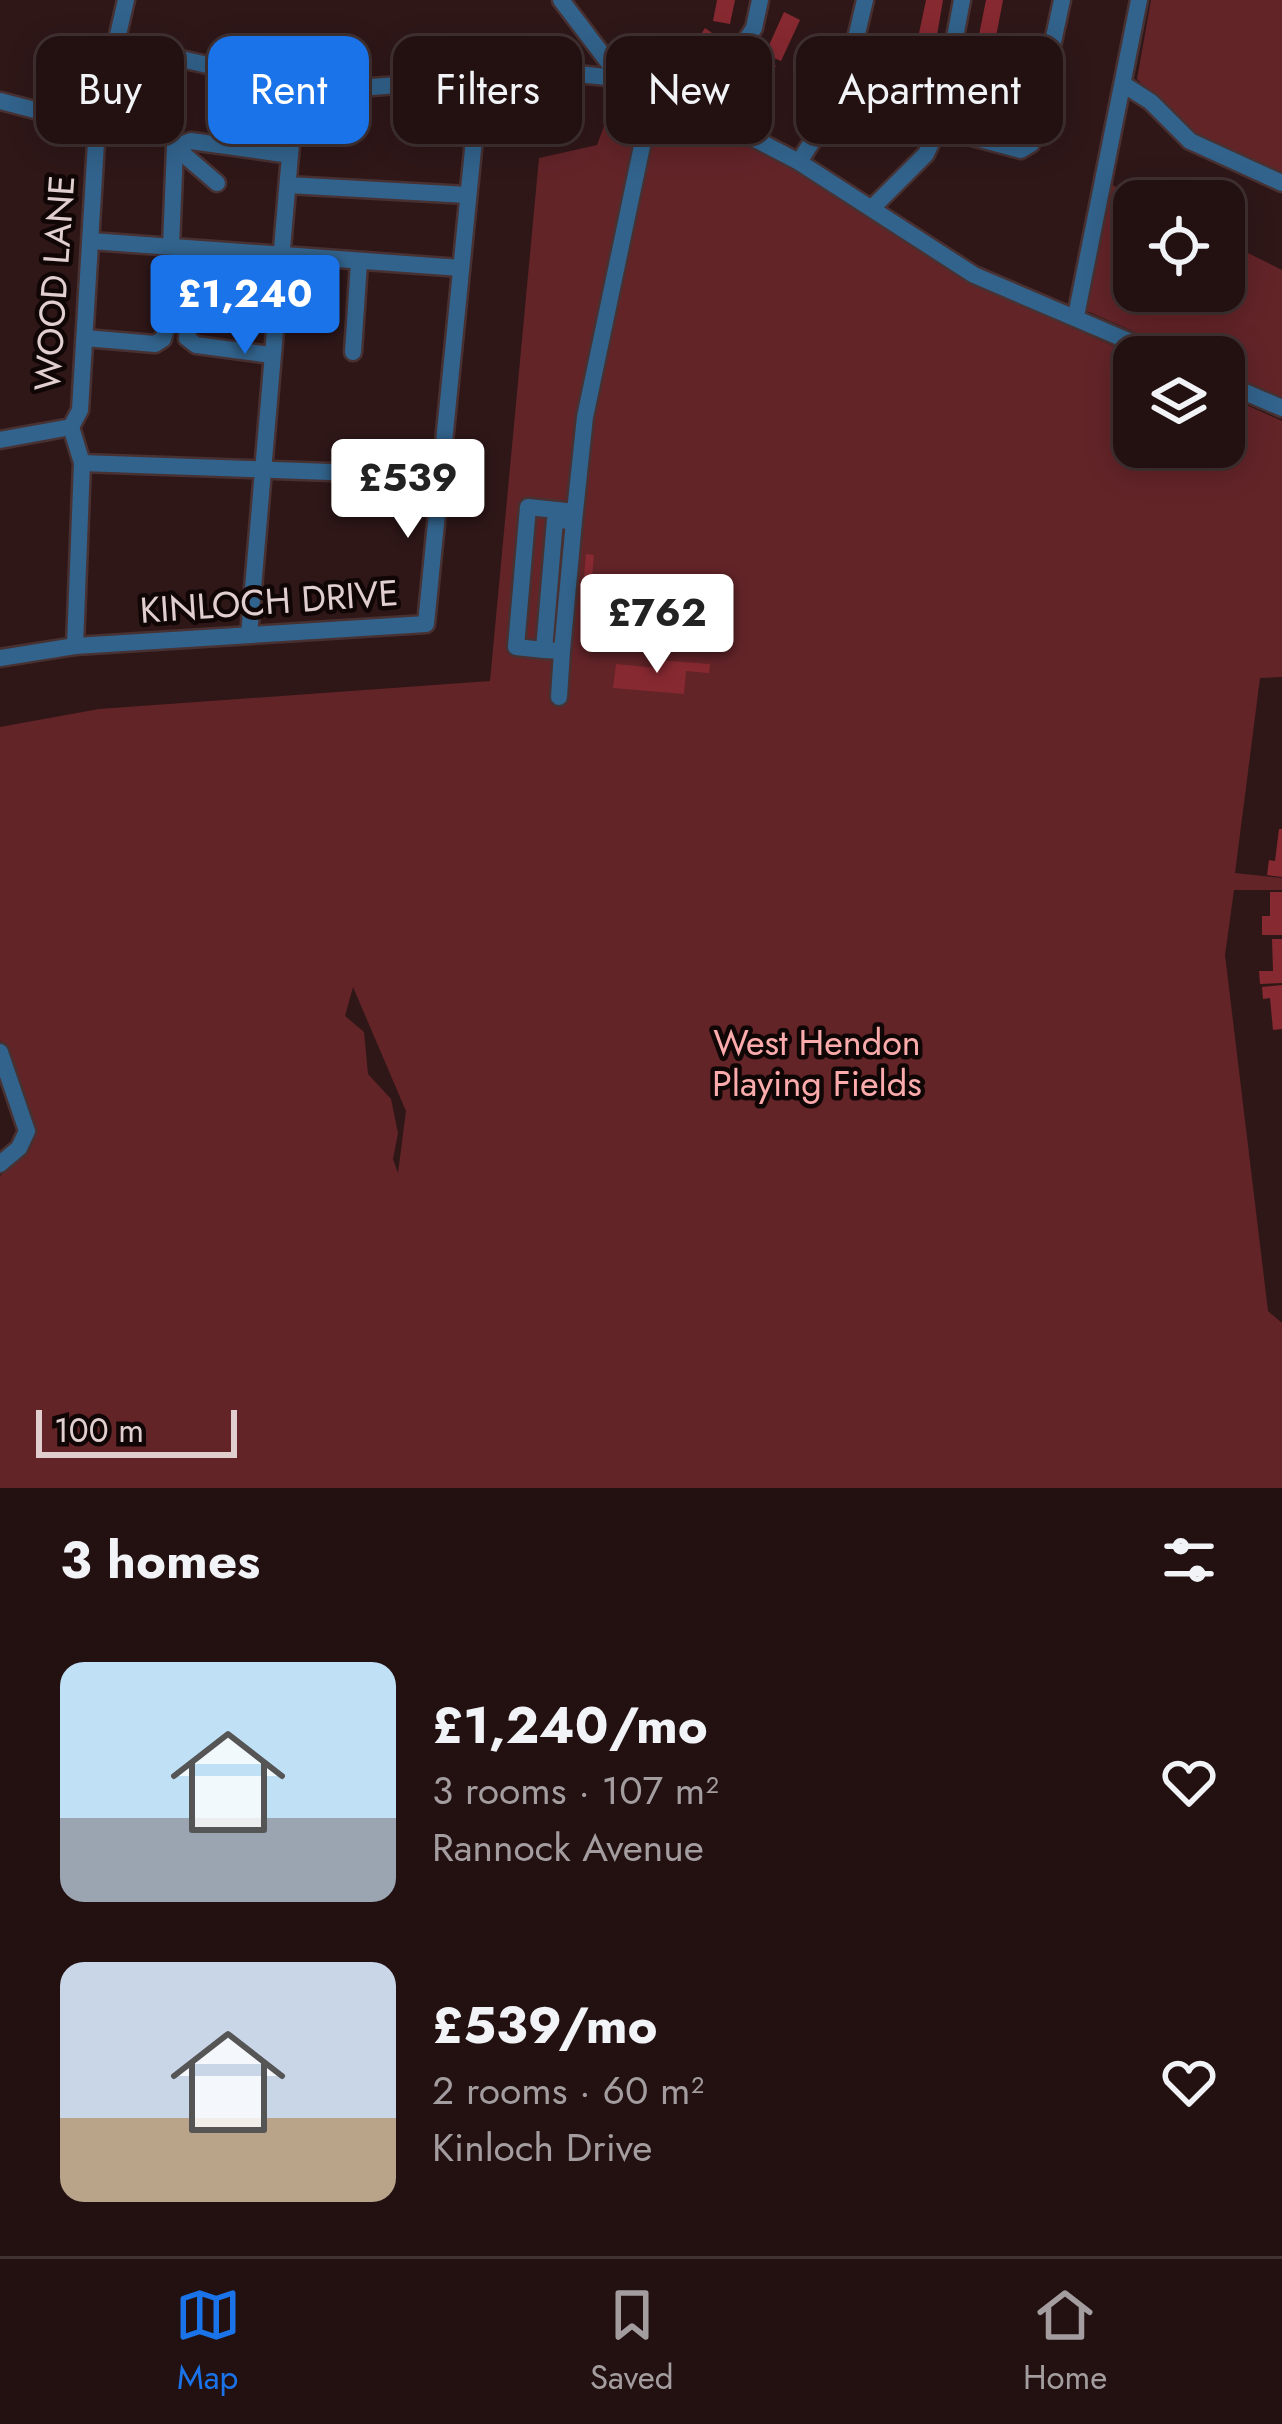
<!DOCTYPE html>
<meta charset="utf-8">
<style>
body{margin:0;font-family:Jost,sans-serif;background:#2f1f20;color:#f1f3f6;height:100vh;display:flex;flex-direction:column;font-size:45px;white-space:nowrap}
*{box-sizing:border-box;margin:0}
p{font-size:39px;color:#a39d9f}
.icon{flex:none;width:66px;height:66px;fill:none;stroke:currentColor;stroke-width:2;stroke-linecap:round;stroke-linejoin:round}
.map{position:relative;height:1488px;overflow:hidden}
.side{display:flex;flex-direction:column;background:#231112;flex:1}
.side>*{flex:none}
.hud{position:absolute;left:36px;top:36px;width:1212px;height:108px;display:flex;gap:24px}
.fabs{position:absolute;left:1113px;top:180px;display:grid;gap:24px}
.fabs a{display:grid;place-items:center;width:132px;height:132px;border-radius:24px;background:#231112;box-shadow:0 6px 30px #0003,0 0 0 3px #403132;font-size:60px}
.scale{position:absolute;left:36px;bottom:30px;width:201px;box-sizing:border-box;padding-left:12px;border:6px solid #e1cfcf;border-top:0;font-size:33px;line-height:42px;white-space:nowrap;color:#e1cfcf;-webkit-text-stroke:9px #100606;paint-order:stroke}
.price{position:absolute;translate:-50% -102px;padding:0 27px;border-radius:12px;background:#fff;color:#222;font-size:39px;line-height:78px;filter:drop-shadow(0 3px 6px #0008)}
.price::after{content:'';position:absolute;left:50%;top:72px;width:36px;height:27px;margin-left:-18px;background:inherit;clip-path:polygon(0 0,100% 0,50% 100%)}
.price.current{background:#1a73e8;color:#fff}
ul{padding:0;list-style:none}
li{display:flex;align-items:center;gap:36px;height:300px;padding:0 60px}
li span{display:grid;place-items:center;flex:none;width:336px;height:240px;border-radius:24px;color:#555}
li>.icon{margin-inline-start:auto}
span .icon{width:144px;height:144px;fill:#fffc;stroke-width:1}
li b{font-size:51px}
h2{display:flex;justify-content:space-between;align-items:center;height:144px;padding:0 60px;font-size:51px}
.pill{padding:0 42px;border-radius:24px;background:#231112;box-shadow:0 6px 30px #0003,0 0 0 3px #403132;font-size:42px;line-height:108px}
.pill.current{background:#1a73e8;color:#fff}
.tabs{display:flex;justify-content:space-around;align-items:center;height:168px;border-top:3px solid #403132;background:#231112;font-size:33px;color:#a39d9f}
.tabs a{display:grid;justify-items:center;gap:6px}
.tabs .current{color:#1a73e8}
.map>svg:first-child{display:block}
.green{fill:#632428;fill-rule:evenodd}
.building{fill:#872931}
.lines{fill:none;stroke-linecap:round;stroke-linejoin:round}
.minor-casing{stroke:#483132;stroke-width:21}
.minor{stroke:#32638c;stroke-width:16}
.labels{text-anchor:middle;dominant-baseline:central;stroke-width:9;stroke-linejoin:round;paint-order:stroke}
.street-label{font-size:36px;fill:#e1cfcf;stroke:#100606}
.park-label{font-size:36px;fill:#fbabab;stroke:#100606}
</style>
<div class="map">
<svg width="1282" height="1488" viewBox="0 0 1282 1488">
<rect width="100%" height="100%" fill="#2f1718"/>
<g class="green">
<polygon points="1151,0 1282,0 1282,177 1198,139 1137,79"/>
<path d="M619,85L687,108L866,207L973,284L1138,357L1134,447H1224V395L1282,421V677L1260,678L1235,873L1282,878V890H1234L1225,955L1268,1311L1282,1323V1488H0V1176L29,1151L34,1140L0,1040V727L99,709L490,681L539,158L597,145ZM353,987L406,1111L398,1173L393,1159L398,1133L391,1099L368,1074L364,1032L345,1016Z"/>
<polygon points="1110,184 1144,201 1134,201 1134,291 1224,291 1224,241 1282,270 1282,397 1224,372 1224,357 1191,357 1087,311"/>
</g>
<g class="building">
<polygon points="717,0 735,0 730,24 713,21"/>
<polygon points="926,0 943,0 936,41 918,38"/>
<polygon points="986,0 1003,0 992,58 975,55"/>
<polygon points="784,12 800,20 781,61 765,54"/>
<polygon points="705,28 719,38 690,83 675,74"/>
<polygon points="918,40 935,44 922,111 905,108"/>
<polygon points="761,56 776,66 746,111 732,101"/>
<polygon points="974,58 991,62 978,130 961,126"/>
<polygon points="586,554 594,555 591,588 583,587"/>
<polygon points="657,660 710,664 709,673 686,671 684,694 613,688 616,664 656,668"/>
<polygon points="1279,829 1282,829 1282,877 1267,875 1269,860 1275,861"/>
<polygon points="1270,892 1282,892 1282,935 1262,935 1262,916 1270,916"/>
<polygon points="1272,939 1282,939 1282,983 1260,984 1259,971 1273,971"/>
<polygon points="1282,985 1282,1029 1273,1030 1270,998 1263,999 1262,987"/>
</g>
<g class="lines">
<defs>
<g id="minor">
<polyline points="561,0 618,75"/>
<polyline points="115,44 296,85 347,89 559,72 644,81 799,162 974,275 1166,357"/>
<polyline points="1123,84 1151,102 1190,141 1282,183"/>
<polyline points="0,101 97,126"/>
<polyline points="702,108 754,28 760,0"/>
<polyline points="938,128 1021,150 1031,144 1062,0"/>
<polyline points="175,147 217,183"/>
<polyline points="799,162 843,93 865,0"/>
<polyline points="288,185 468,195"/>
<polyline points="872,208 926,154 938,128 962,0"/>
<polyline points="91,241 461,268"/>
<polyline points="171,246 175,147 191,141 290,155"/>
<polyline points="1076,316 1139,0"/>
<polyline points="189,317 187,338 196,345 271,355"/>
<polyline points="85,338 155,344 163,339 166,328"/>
<polyline points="353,352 359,262"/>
<polyline points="1224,383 1282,408"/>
<polyline points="71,427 82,463 75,646"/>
<polyline points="0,440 71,427 80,410 97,126 126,0"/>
<polyline points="82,463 441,476"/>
<polyline points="575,512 528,507 516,647 544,650 555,520 574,521 585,417 655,84"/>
<polyline points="249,635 296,85"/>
<polyline points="544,650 562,651 574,521"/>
<polyline points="0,658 75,646 426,624 480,79"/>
<polyline points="559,697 562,651"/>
<polyline points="0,1052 27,1131 19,1148 0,1164"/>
</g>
</defs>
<use href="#minor" class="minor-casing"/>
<use href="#minor" class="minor"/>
</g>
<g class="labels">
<g class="street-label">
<text transform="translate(54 283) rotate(-86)">WOOD LANE</text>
<text transform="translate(269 601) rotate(-4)">KINLOCH DRIVE</text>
</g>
<g class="park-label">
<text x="817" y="1042">West Hendon<tspan x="817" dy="41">Playing Fields</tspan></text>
</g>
</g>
</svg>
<div class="fabs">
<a><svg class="icon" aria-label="locate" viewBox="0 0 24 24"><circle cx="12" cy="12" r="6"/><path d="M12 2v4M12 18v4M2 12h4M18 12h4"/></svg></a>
<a><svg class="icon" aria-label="layers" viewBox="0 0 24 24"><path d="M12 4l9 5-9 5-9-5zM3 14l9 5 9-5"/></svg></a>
</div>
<div class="scale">100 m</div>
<b class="price current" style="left:245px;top:357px">£1,240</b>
<b class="price" style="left:408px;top:541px">£539</b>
<b class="price" style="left:657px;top:676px">£762</b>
<div class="hud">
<a class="pill">Buy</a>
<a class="pill current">Rent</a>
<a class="pill">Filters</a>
<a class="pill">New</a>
<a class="pill">Apartment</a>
</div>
</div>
<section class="side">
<h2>3 homes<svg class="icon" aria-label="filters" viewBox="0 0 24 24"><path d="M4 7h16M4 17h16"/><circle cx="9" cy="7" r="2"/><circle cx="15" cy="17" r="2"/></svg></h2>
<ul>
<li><span style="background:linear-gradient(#bfe0f5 65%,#9aa5b1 0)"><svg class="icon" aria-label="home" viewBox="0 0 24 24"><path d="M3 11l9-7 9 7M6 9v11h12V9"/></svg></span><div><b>£1,240/mo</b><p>3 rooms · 107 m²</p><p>Rannock Avenue</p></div><svg class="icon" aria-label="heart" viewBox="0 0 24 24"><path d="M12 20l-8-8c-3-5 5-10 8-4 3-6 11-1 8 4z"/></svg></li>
<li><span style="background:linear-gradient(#c9d6e8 65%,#b9a48a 0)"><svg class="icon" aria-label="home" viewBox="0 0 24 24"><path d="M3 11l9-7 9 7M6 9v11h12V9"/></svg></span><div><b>£539/mo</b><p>2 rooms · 60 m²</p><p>Kinloch Drive</p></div><svg class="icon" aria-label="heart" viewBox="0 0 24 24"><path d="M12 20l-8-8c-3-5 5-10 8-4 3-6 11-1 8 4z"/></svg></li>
</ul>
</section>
<nav class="tabs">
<a class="current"><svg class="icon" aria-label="map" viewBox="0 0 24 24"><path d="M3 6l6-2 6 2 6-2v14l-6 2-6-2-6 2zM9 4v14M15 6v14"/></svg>Map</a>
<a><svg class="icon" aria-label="saved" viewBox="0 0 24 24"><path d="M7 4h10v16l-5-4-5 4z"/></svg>Saved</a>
<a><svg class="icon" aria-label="home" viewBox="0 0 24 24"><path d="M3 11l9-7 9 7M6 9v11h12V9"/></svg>Home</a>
</nav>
